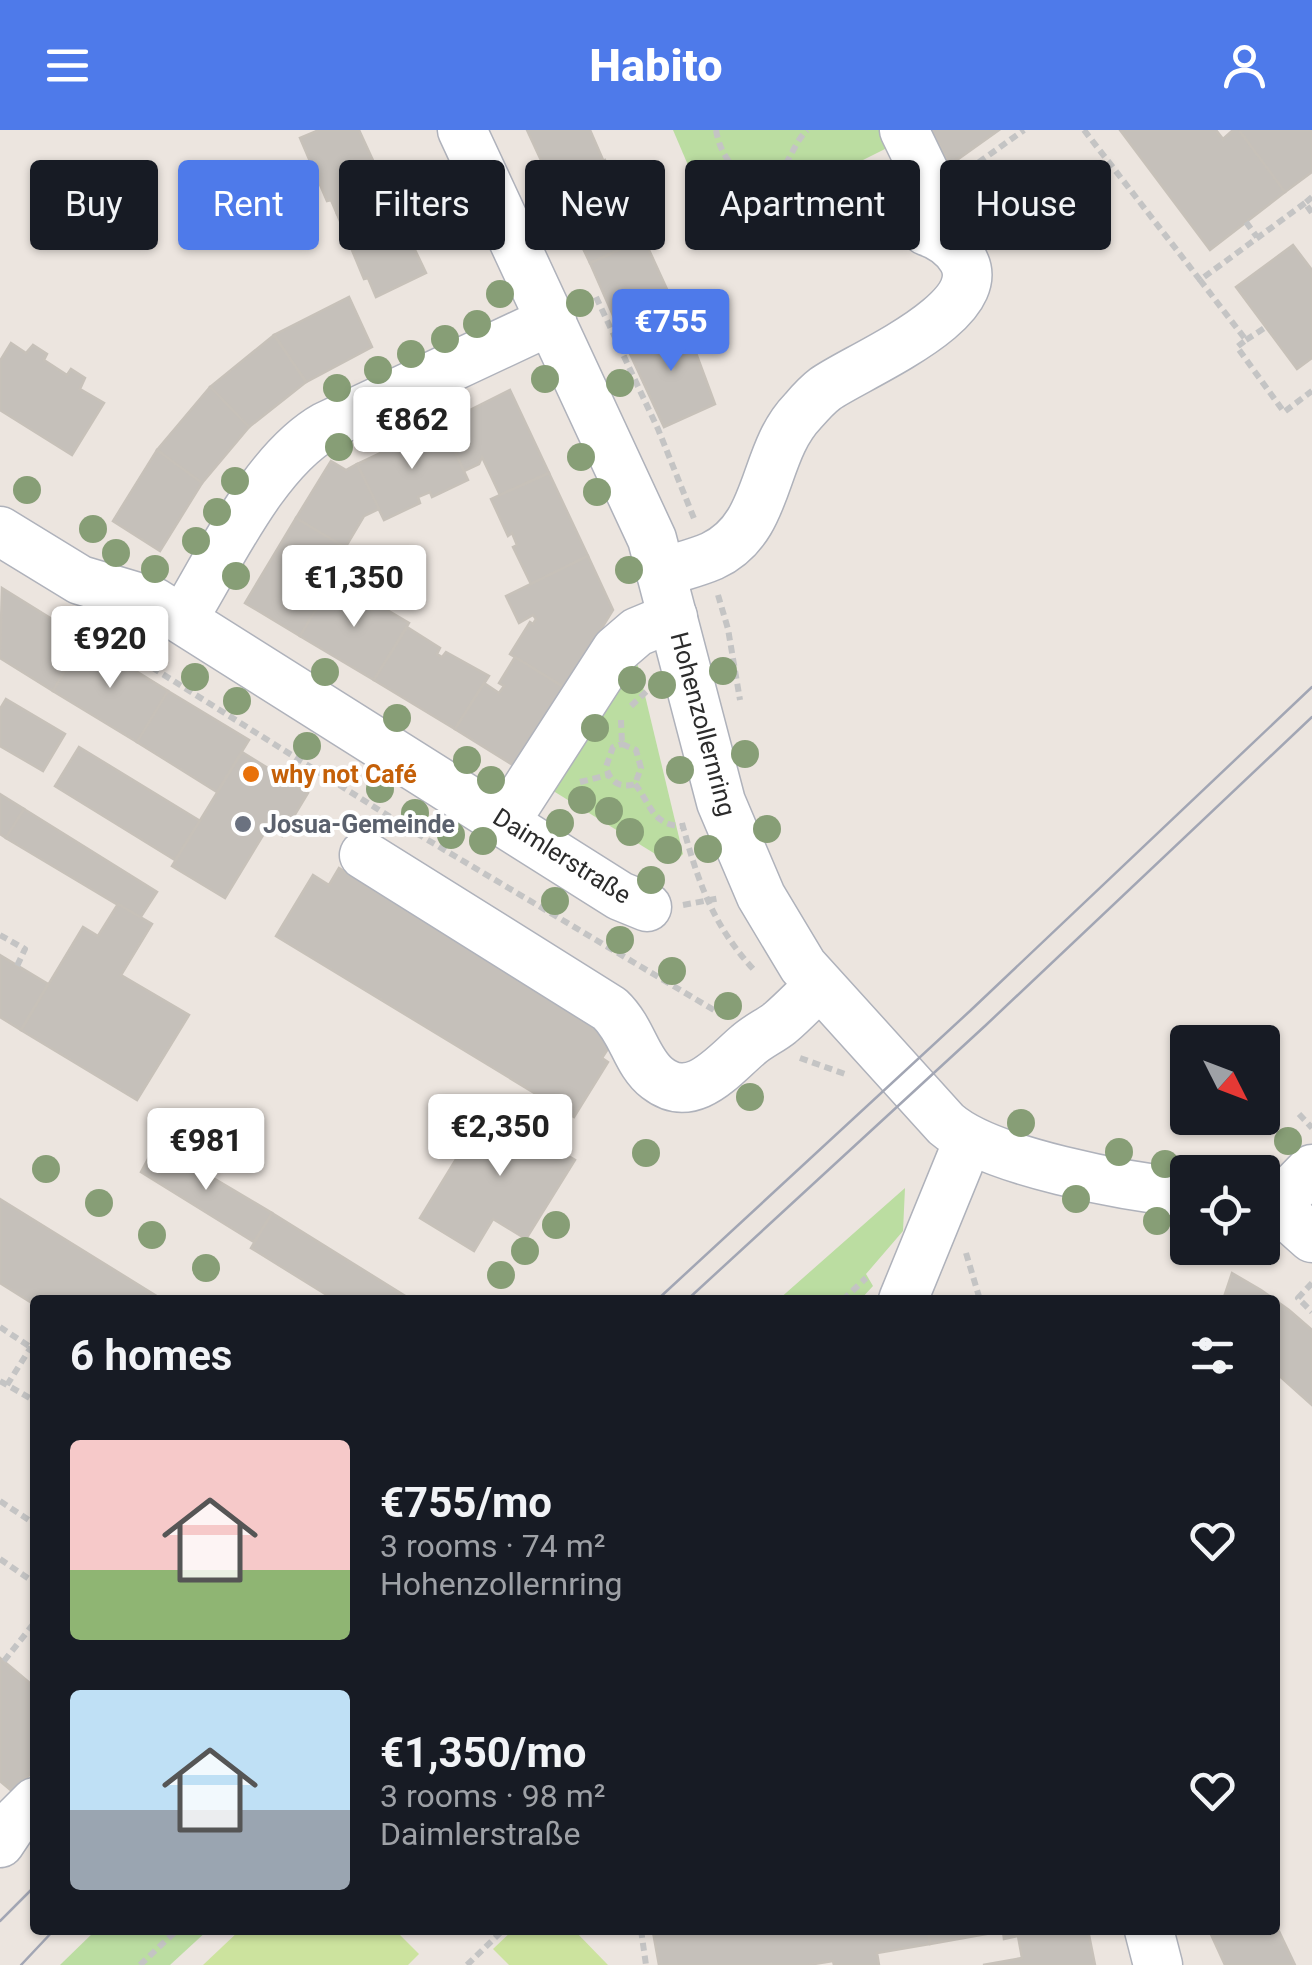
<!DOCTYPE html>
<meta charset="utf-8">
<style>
body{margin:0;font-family:Roboto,sans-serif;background:#242831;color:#f1f3f6;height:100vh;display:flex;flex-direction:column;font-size:38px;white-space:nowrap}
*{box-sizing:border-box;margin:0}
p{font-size:32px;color:#9ea1a6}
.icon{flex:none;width:55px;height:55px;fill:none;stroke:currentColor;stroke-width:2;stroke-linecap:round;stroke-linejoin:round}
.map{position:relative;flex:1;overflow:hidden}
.sheet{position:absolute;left:30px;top:1165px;width:1250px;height:640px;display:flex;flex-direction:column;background:#171b24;border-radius:10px;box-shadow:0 2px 8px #0004}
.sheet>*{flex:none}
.banner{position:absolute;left:30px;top:30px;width:1252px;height:90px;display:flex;gap:20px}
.needle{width:65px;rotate:132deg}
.controls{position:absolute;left:1170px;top:895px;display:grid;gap:20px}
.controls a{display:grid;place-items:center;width:110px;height:110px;border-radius:10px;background:#171b24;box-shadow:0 2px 8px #0004;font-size:50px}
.price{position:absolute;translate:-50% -85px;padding:0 22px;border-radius:10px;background:#fff;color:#222;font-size:32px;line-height:65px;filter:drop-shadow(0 2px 5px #0008)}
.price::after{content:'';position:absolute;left:50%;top:60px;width:30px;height:22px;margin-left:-15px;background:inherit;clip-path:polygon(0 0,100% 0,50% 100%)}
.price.active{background:#4e7aea;color:#fff}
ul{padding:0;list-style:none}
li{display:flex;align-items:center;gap:30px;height:250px;padding:0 40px}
li span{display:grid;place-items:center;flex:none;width:280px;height:200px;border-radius:10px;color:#555}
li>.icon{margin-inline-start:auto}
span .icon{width:120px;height:120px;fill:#fffc;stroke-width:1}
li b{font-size:42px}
h2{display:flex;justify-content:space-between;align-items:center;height:120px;padding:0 40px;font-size:42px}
.tag{padding:0 35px;border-radius:10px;background:#171b24;box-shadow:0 2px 8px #0004;font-size:35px;line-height:90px}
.tag.active{background:#4e7aea;color:#fff}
header{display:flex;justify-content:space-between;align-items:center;height:130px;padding:0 40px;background:#4e7aea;color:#fff;font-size:45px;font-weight:800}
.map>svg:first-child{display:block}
.green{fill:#bbdda1}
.pitch{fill:#cce39e}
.building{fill:#c5c0ba;stroke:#c7c1b9;stroke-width:2.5}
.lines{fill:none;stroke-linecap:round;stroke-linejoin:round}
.minor-casing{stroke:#afb2bb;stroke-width:51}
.path{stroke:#c4c4c4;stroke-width:6;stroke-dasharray:8 5;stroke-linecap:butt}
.minor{stroke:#fff;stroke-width:48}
.tram{stroke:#a2a6b4;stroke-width:2.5}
.tree{fill:#879e76}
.food-dot{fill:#e8710a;stroke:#fff;stroke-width:4}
.worship-dot{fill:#6b7280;stroke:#fff;stroke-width:4}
.labels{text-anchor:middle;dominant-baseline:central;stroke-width:8;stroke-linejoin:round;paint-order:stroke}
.street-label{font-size:25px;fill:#2c2c2c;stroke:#fff}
.food-label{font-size:25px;font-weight:bold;fill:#c56008;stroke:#fff;text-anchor:start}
.worship-label{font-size:25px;font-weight:bold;fill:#5b616d;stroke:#fff;text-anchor:start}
</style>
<header><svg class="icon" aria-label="menu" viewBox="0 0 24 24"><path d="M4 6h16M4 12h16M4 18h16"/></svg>Habito<svg class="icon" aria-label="person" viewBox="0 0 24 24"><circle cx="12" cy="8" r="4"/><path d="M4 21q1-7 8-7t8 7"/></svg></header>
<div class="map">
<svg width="1312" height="1835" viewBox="0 0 1312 1835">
<rect width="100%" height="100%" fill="#ece5df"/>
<g class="green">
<polygon points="673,0 888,0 895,14 717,103"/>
<polygon points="636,528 683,724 676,731 665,730 542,654"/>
<polygon points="905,1058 903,1101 866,1144 873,1156 860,1170 778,1170"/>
<polygon points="96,1800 208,1800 170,1835 60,1835"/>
</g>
<g class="pitch">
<polygon points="240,1800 395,1800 419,1824 408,1835 203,1835"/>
<polygon points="513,1800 574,1800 608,1835 509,1835 493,1819"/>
</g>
<g class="building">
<polygon points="319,0 359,0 387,61 337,84 331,70 327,71 300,8"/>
<polygon points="527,0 590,0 603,30 552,54"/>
<polygon points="932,0 999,0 950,35"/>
<polygon points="1120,0 1216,0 1223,9 1233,0 1239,0 1285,62 1210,120"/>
<polygon points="1239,0 1312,0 1312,42 1285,62"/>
<polygon points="605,30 641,110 590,133 552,54"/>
<polygon points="387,61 426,143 376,167 368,148 364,149 337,84"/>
<polygon points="644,109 681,190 626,215 590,133"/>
<polygon points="1293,115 1312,140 1312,228 1297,239 1236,157"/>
<polygon points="349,167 372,217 306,252 274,205"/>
<polygon points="676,192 688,217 693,215 715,274 664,297 626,215"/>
<polygon points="274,205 306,252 249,297 210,257"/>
<polygon points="11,213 26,223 33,215 47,224 44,230 67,245 71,239 85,248 80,259 104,273 72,325 0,280 0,231"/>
<polygon points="210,257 249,297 202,353 157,320"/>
<polygon points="510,260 549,343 500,365 482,327 479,334 464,341 442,294"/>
<polygon points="442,294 468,350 432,367 430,362 418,367 420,373 384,390 357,334"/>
<polygon points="157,320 202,353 160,421 113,391"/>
<polygon points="331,331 346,340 357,334 379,379 364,386 345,418 296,388"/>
<polygon points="549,343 588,426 531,454 513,417 517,415 512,403 508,406 491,369"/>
<polygon points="296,388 341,415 329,435 325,432 316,447 331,456 300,506 245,473"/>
<polygon points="588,426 613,480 565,558 510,524 530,492 533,494 536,489 533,485 519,493 506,466"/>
<polygon points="335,448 367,467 363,475 372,480 377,474 409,493 374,550 300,506"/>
<polygon points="2,458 84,509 53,561 0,528"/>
<polygon points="407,497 440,518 437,524 442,527 446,522 489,546 455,599 374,550"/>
<polygon points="84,509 168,561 137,612 53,561"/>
<polygon points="515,527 565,558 516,637 455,599 484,553 499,563 504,556 499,553"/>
<polygon points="168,561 249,610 217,662 137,612"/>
<polygon points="6,569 65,604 43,641 0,616 0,579"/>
<polygon points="79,617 200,691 175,730 55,656"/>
<polygon points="242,622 308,663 282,706 268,697 225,768 172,736"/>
<polygon points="0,664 24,679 6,708 0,704"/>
<polygon points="24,679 157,762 140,788 6,708"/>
<polygon points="339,738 615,908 602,928 608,932 574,987 276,806 313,745 329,755"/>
<polygon points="118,774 152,794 121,845 189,885 137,970 21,900 83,797 98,806"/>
<polygon points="0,825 48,854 21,900 0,887"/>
<polygon points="543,969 562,980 543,1011 575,1030 526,1109 493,1089 474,1121 420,1088 480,990 502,1004 516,981 529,990"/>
<polygon points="156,1014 272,1083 254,1112 141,1042"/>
<polygon points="0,1069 163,1170 35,1170 35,1175 0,1153"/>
<polygon points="272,1083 410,1169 410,1170 335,1170 251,1118"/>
<polygon points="1232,1143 1261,1160 1289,1180 1312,1200 1312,1275 1275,1242 1275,1170 1223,1170"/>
<polygon points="0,1528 31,1554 35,1550 35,1639 13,1662 0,1651"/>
<polygon points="1275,1793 1295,1835 1225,1835 1209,1800 1275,1800"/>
<polygon points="664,1800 928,1800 930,1814 877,1823 879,1835 834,1835 833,1831 808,1835 659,1835 653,1802"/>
<polygon points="928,1800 1088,1800 1095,1835 983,1835 1022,1828 1018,1806 1004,1809 1003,1801 930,1814"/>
</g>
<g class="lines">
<defs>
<g id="minor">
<path d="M462,0L652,409L721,672L761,766L803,836L946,994C990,1032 1128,1057 1188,1063"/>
<polyline points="0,401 80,450 154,472 620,766 647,777"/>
<path d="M661,443C678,437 696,433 712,426C772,398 761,324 803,281C809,274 817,265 825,259C855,237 996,181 962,128C954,115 941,106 926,101L935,64L904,0"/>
<path d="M183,489C220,429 264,331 326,296L552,190"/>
<polyline points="505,692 616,520 637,502 673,487"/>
<path d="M364,725L610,879C633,901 636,932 657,948C693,976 723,936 748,915C758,906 770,901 780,893C794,881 806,868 819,856"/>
<polyline points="1262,1074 1276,1076 1312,1108"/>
<polyline points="1276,1076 1312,1039"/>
<polyline points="903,1170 968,1011"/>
<polyline points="0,1713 12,1695 35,1672"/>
<polyline points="1149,1800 1158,1835"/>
</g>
</defs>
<use href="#minor" class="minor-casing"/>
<g class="path">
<path d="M716,0C720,25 737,50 765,51C789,43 790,17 807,0"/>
<polyline points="1084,0 1200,150"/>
<polyline points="968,40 1024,0"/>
<polyline points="1312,67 1305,73 1312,83"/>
<polyline points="1305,73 1200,150 1246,210 1237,217 1284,282 1312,261"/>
<polyline points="1246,92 1257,107"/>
<polyline points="596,167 658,299 695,391"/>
<polyline points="1246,210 1266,197"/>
<polyline points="718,465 728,499 740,570"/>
<polyline points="86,496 411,700 724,886"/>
<polyline points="631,576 649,559"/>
<polyline points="621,590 622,614"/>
<path d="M622,614L636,620L641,638L635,654C620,659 610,652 606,637L613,617Z"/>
<polyline points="580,652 608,645"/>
<path d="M635,654C651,674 652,696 683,696"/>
<path d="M682,693C698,752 713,796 755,841"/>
<polyline points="683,775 720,768"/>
<polyline points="0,805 25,819 17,836"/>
<polyline points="800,928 845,944"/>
<polyline points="1299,984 1312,998"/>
<polyline points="966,1123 980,1170"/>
<polyline points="1312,1153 1298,1168 1312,1182"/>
<polyline points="843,1170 866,1148"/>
<polyline points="0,1197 35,1220"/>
<polyline points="0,1251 35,1271"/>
<polyline points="7,1255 31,1217"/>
<polyline points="0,1371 35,1394"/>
<polyline points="0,1429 35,1453"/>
<polyline points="4,1531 35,1492"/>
<polyline points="641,1800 646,1835"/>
<polyline points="140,1835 177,1800"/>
<polyline points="467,1835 503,1800"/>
</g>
<use href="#minor" class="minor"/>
<g class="tram">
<polyline points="657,1170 971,880 1312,557"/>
<polyline points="687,1170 986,895 1312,587"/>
<polyline points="0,1791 35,1756"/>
<polyline points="21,1835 54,1800"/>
</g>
</g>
<g class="tree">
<circle cx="468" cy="89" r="14"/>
<circle cx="500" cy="164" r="14"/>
<circle cx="580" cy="173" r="14"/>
<circle cx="477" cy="194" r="14"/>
<circle cx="445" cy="209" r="14"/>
<circle cx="411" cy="224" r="14"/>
<circle cx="378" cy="240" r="14"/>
<circle cx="545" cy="249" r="14"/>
<circle cx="620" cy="253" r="14"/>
<circle cx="337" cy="258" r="14"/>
<circle cx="339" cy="317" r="14"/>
<circle cx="581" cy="327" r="14"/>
<circle cx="235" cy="351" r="14"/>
<circle cx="27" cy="360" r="14"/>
<circle cx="597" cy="362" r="14"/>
<circle cx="217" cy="382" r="14"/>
<circle cx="93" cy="399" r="14"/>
<circle cx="196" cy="411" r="14"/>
<circle cx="116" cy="423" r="14"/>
<circle cx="155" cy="439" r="14"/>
<circle cx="629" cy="440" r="14"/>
<circle cx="236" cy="446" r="14"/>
<circle cx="105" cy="493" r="14"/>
<circle cx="154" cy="516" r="14"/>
<circle cx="723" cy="541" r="14"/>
<circle cx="325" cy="542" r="14"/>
<circle cx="195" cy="547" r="14"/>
<circle cx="632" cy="550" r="14"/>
<circle cx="662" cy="555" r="14"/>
<circle cx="237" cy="571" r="14"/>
<circle cx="397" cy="588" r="14"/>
<circle cx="595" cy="598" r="14"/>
<circle cx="307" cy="616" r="14"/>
<circle cx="745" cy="624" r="14"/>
<circle cx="467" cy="630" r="14"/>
<circle cx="680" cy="640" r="14"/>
<circle cx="491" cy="650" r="14"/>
<circle cx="380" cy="659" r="14"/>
<circle cx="582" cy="670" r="14"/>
<circle cx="609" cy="681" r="14"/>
<circle cx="415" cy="683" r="14"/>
<circle cx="560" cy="693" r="14"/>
<circle cx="767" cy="699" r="14"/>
<circle cx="630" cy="702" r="14"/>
<circle cx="451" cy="705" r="14"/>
<circle cx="483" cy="711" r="14"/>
<circle cx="708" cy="719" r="14"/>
<circle cx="668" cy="720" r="14"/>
<circle cx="651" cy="750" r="14"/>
<circle cx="555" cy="771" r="14"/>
<circle cx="620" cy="810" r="14"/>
<circle cx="672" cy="841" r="14"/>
<circle cx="728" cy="876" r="14"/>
<circle cx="750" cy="967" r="14"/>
<circle cx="1021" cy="993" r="14"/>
<circle cx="1288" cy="1011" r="14"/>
<circle cx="1119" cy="1022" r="14"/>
<circle cx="646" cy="1023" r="14"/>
<circle cx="1165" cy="1034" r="14"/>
<circle cx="46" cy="1039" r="14"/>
<circle cx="1076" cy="1069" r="14"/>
<circle cx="99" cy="1073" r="14"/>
<circle cx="1157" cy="1091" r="14"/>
<circle cx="556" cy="1095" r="14"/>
<circle cx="152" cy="1105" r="14"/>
<circle cx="525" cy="1121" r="14"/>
<circle cx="206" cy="1138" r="14"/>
<circle cx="501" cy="1145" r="14"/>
</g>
<circle class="food-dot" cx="251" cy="644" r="10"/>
<circle class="worship-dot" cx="243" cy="694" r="10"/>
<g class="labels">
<g class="street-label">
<text transform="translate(703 594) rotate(75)">Hohenzollernring</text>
<text transform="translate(562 726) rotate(32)">Daimlerstraße</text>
</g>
<g class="food-label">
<text x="271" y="644">why not Café</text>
</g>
<g class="worship-label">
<text x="263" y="694">Josua-Gemeinde</text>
</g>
</g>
</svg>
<div class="controls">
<a><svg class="needle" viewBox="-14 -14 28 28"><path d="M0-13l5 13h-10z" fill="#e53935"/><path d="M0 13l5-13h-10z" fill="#9ea1a6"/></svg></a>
<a><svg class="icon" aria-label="locate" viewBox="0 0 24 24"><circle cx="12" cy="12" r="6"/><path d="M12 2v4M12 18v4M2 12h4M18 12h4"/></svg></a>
</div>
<b class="price active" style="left:671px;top:244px">€755</b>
<b class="price" style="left:412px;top:342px">€862</b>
<b class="price" style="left:354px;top:500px">€1,350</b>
<b class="price" style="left:110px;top:561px">€920</b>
<b class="price" style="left:500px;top:1049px">€2,350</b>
<b class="price" style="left:206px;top:1063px">€981</b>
<div class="banner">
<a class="tag">Buy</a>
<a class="tag active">Rent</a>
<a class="tag">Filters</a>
<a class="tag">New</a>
<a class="tag">Apartment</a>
<a class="tag">House</a>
</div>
<section class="sheet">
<h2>6 homes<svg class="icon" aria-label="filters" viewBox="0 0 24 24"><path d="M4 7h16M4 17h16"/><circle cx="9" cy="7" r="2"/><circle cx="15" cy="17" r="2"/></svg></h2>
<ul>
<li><span style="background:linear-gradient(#f6c9c9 65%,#8fb573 0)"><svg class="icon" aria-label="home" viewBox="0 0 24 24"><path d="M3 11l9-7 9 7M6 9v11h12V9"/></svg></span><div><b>€755/mo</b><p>3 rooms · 74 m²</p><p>Hohenzollernring</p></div><svg class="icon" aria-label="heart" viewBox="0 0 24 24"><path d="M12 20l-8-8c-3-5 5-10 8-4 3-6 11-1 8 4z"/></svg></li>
<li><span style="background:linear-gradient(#bfe0f5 60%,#9aa5b1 0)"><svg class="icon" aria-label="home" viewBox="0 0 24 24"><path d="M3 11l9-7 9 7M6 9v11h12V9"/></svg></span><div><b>€1,350/mo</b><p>3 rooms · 98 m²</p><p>Daimlerstraße</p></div><svg class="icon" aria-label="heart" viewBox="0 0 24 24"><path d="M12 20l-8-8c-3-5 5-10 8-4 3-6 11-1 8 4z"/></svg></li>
</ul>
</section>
</div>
